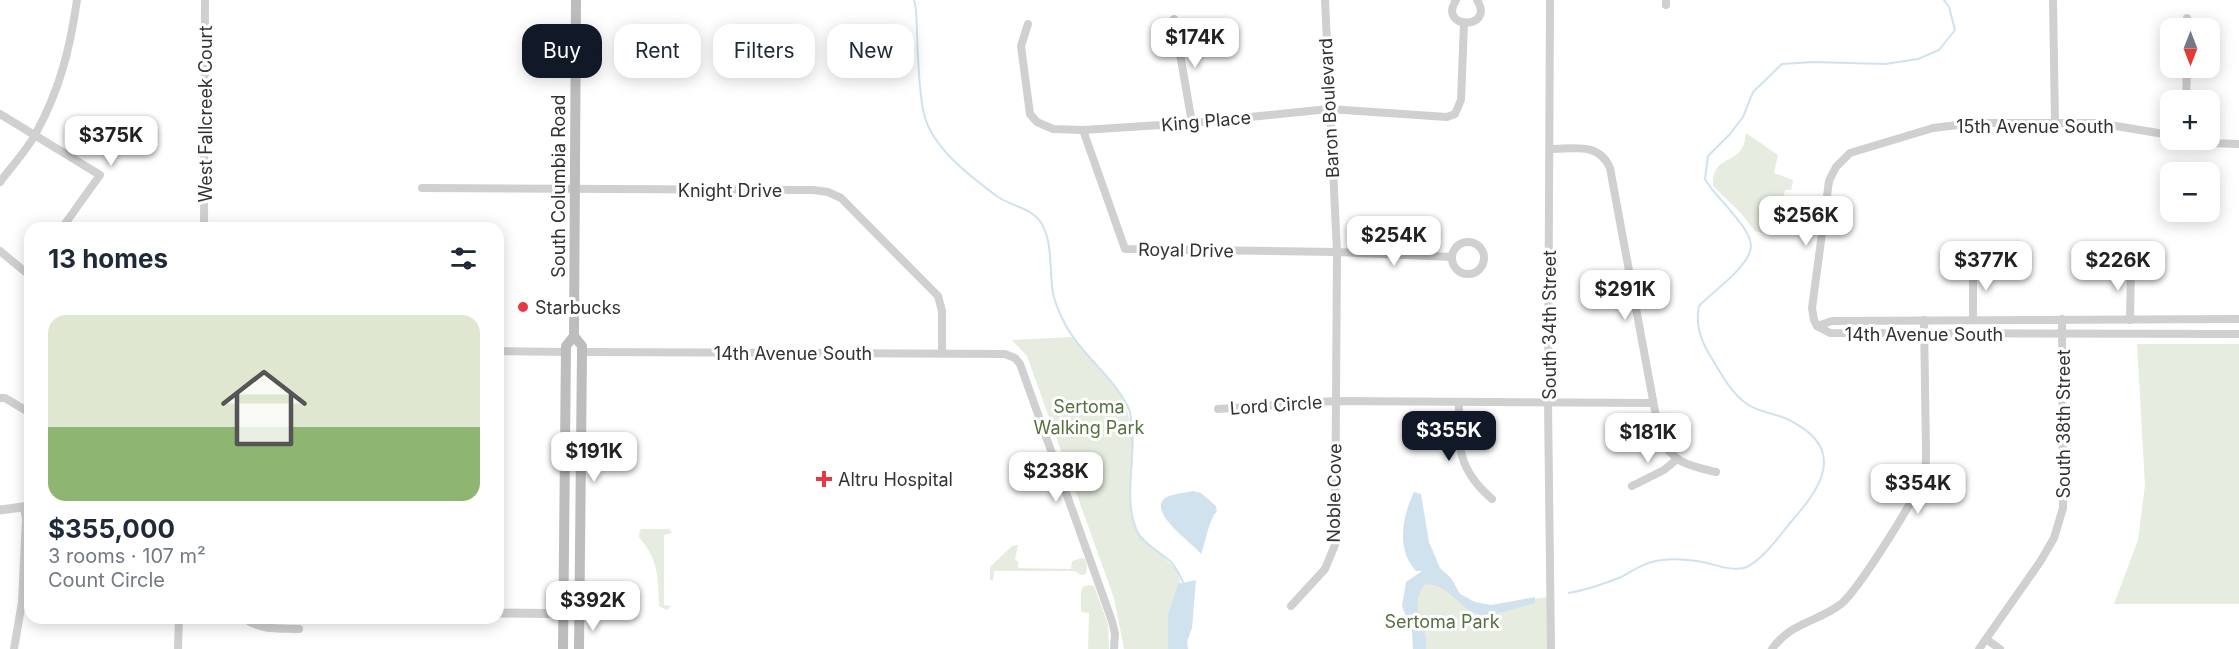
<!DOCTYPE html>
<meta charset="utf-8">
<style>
body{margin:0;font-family:Inter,sans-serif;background:#f6f6f7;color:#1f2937;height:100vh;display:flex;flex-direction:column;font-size:22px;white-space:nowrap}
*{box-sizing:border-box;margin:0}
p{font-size:20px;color:#747a83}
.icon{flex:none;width:33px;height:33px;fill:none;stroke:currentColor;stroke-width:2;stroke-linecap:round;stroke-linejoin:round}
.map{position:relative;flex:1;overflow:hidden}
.drawer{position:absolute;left:24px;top:222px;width:480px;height:402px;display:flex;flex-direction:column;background:#fff;border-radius:18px;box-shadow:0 3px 15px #0003}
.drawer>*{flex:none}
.top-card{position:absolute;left:522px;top:24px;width:570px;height:54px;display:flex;gap:12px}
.needle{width:39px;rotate:180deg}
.controls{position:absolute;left:2160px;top:18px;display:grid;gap:12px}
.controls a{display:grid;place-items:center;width:60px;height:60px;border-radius:12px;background:#fff;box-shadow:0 3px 15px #0003;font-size:30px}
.price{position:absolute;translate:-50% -51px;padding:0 14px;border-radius:12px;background:#fff;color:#222;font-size:20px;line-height:39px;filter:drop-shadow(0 2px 3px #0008)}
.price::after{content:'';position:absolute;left:50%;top:36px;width:18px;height:14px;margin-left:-9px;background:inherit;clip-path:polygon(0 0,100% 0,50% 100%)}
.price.active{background:#111827;color:#fff}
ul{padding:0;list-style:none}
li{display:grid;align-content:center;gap:12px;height:318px;padding:0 24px}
li span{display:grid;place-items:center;height:186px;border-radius:18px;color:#555}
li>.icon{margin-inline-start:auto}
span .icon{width:108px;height:108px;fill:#fffc;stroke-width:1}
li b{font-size:26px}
h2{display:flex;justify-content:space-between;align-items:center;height:72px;padding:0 24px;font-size:26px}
.tag{padding:0 21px;border-radius:18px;background:#fff;box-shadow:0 3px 15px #0003;font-size:21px;line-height:54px}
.tag.active{background:#111827;color:#fff}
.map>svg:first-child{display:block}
.green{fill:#e6ecdf}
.water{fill:#cfe2ee}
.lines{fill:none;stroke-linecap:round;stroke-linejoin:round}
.stream{stroke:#cfe2ee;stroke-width:2}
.minor{stroke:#d0d0d0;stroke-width:8}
.tertiary{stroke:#d0d0d0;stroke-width:9}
.secondary{stroke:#bdbdbd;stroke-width:10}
.poi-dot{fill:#e63946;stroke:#fff;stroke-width:2}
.labels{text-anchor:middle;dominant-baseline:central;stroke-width:6;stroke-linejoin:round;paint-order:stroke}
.street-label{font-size:18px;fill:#333;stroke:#fff}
.poi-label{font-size:18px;fill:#333;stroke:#fff;text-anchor:start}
.park-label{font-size:18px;fill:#56703f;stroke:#fff}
</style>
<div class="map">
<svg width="2239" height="649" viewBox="0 0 2239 649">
<rect width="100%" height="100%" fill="#fff"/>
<g class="green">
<path d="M1746,133L1778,155L1774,173L1793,180L1791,190H1785L1779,218H1772L1770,235L1755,231L1740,212L1713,186C1712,157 1733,164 1742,148C1745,144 1745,137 1746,133Z"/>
<polygon points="1073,337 1118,389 1126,406 1134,437 1131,491 1132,516 1138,533 1178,571 1187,614 1177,649 1124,649 1114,598 1027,356 1012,340"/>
<polygon points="2137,344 2239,344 2239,604 2114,604 2138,540 2145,485"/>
<path d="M643,529H669L672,533L664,535V605L671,606L667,610L659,606C658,577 659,561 639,537L640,530Z"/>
<polygon points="1018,545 1015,560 1018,561 1018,568 1071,569 1072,561 1082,558 1085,559 1087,566 1086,574 1081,575 1075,571 994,571 993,580 990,580 990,567 1012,546"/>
<polygon points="1430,573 1463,600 1486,607 1547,597 1547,649 1417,649 1409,587"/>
<polygon points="1088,585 1094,586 1108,624 1109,649 1088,649 1089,613 1081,612 1081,592 1083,587"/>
</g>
<g class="water">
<path d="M1193,491L1201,493L1216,506C1217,514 1218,509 1214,515C1207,528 1206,541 1201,554C1194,544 1147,513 1165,498C1171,494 1185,493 1193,491Z"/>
<path d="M1414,492L1421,494L1429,542L1440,568L1451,578L1460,594L1475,602L1491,605L1535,597V603C1522,606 1491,618 1478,614C1456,607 1452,585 1425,584C1406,610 1429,623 1426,649H1413L1412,632L1402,606L1406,582L1422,571H1416C1396,550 1402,517 1414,492Z"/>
<polygon points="1196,580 1192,628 1187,642 1188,649 1168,649 1168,615 1178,584"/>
</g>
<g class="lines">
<g class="stream">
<path d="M914,0L916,9C918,40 917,84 924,114C932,148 971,177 998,197C1013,207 1034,208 1043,226C1053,247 1049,271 1053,293C1054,301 1059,311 1062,318C1078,353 1113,375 1129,409C1131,413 1131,419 1131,423C1137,457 1122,498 1137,531C1142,543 1160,552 1170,561C1177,568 1180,576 1184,584"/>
<path d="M1569,593C1586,590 1604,584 1621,577C1634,570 1647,561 1663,560C1676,558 1690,560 1703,562C1716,565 1731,571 1744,568C1762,562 1783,531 1795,517C1827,481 1842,446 1789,420C1776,413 1760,413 1747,404C1731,393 1721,374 1711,357C1701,341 1695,325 1699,306C1712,292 1749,267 1751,247C1751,235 1741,224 1734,215C1724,202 1713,193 1705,179L1708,156L1730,134L1743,117L1753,92L1782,64L1813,62L1885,64L1918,59L1939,50L1955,30L1949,7L1944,0"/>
</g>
<g class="minor">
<path d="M1456,0C1437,30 1496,30 1477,0"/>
<polyline points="1550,0 1548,403 1551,649"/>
<polyline points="2053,0 2055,123"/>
<polyline points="1666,5 1666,0"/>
<polyline points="1174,19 1192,123"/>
<polyline points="1028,24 1021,46 1030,114 1037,122 1053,129 1083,130 1192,123 1329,109 1447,117 1455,114 1461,100 1464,23"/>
<polyline points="2187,28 2187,18"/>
<polyline points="2186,100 2187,68"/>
<polyline points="0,114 100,175 62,228"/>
<polyline points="1083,130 1125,249 1337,252 1452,257"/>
<polyline points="2192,140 2208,143 2239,144"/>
<path d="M1550,149C1574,149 1599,142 1610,168L1660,438C1675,464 1688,465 1716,472"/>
<path d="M0,182C12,166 27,150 36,133C60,89 70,49 77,0"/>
<polyline points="422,188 813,190 828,192 841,198 938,296 942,311 942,353"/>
<polyline points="204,228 205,0"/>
<circle cx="1468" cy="258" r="16"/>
<polyline points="0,251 29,275 30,274"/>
<polyline points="1973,320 1973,263"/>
<polyline points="2130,320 2131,264"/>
<polyline points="1817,326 1814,320 1812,308 1829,181 1836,167 1850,153 1933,128 1975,123 2098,123 2170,135"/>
<polyline points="1817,326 1830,333 2239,334"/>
<polyline points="1817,326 1832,321 2239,319"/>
<polyline points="498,351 566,352"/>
<polyline points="582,352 1005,354 1015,358 1020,364 1112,621 1115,634 1114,649"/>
<polyline points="0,398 5,398 30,413"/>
<path d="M1459,403C1458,446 1457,469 1492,499"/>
<polyline points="1218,409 1335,401 1653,403"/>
<polyline points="1632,486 1664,470 1676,460"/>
<polyline points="1291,606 1325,569 1335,545 1337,252 1325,0"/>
<path d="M244,618C260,631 280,628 299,629"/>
<polyline points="1986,639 2000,649"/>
<polyline points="14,649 22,602 26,519 24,507"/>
<polyline points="178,649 179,618"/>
<path d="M1772,649C1791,622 1816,623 1841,604C1858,590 1920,493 1925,471C1926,465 1926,458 1926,452L1924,320"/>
<polyline points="1979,649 2040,562 2054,538 2063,508 2062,319"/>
</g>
<g class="tertiary">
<polyline points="0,510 30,506"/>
<polyline points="498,613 580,614"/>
</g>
<g class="secondary">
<polyline points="576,0 574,336 582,346 582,352 579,649"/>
<polyline points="563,649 566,346 574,336"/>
</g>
</g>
<g class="poi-dot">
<circle cx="523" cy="307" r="6"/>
<path d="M821 470h6v6h6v6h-6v6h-6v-6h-6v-6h6z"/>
</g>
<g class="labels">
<g class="street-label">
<text transform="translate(1329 108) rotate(-93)">Baron Boulevard</text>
<text transform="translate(205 114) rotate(-90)">West Fallcreek Court</text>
<text transform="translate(1206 121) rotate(-5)">King Place</text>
<text x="2035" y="126">15th Avenue South</text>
<text transform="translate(558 186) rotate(-90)">South Columbia Road</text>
<text x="730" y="190">Knight Drive</text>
<text transform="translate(1186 250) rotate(1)">Royal Drive</text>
<text transform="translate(1549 325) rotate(-90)">South 34th Street</text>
<text x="1924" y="334">14th Avenue South</text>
<text x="793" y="353">14th Avenue South</text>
<text transform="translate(1276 405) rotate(-4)">Lord Circle</text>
<text transform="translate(2063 424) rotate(-90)">South 38th Street</text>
<text transform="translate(1334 493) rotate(-89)">Noble Cove</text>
</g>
<g class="poi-label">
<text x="535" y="307">Starbucks</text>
<text x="838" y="479">Altru Hospital</text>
</g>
<g class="park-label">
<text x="1089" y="406">Sertoma<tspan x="1089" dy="21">Walking Park</tspan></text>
<text x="1442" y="621">Sertoma Park</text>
</g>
</g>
</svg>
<div class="controls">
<a><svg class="needle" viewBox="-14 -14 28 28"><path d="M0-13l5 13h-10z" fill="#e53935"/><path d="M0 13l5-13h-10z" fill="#747a83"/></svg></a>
<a>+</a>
<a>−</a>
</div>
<b class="price" style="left:1195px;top:69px">$174K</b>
<b class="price" style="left:111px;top:167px">$375K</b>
<b class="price" style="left:1806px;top:247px">$256K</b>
<b class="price" style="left:1394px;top:267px">$254K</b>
<b class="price" style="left:1986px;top:292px">$377K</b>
<b class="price" style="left:2118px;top:292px">$226K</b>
<b class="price" style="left:1625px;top:321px">$291K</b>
<b class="price active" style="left:1449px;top:462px">$355K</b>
<b class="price" style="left:1648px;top:464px">$181K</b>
<b class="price" style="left:594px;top:483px">$191K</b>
<b class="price" style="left:1056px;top:503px">$238K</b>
<b class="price" style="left:1918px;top:515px">$354K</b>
<b class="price" style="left:593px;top:632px">$392K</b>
<div class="top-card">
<a class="tag active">Buy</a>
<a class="tag">Rent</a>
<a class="tag">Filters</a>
<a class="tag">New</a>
</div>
<section class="drawer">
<h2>13 homes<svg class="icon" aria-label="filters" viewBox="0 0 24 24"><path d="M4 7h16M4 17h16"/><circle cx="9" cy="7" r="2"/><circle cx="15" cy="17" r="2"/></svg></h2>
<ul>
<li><span style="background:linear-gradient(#dfe7d0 60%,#8fb573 0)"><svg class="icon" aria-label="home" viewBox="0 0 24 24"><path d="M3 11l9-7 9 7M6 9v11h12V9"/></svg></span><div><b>$355,000</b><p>3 rooms · 107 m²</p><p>Count Circle</p></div></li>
</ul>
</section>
</div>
